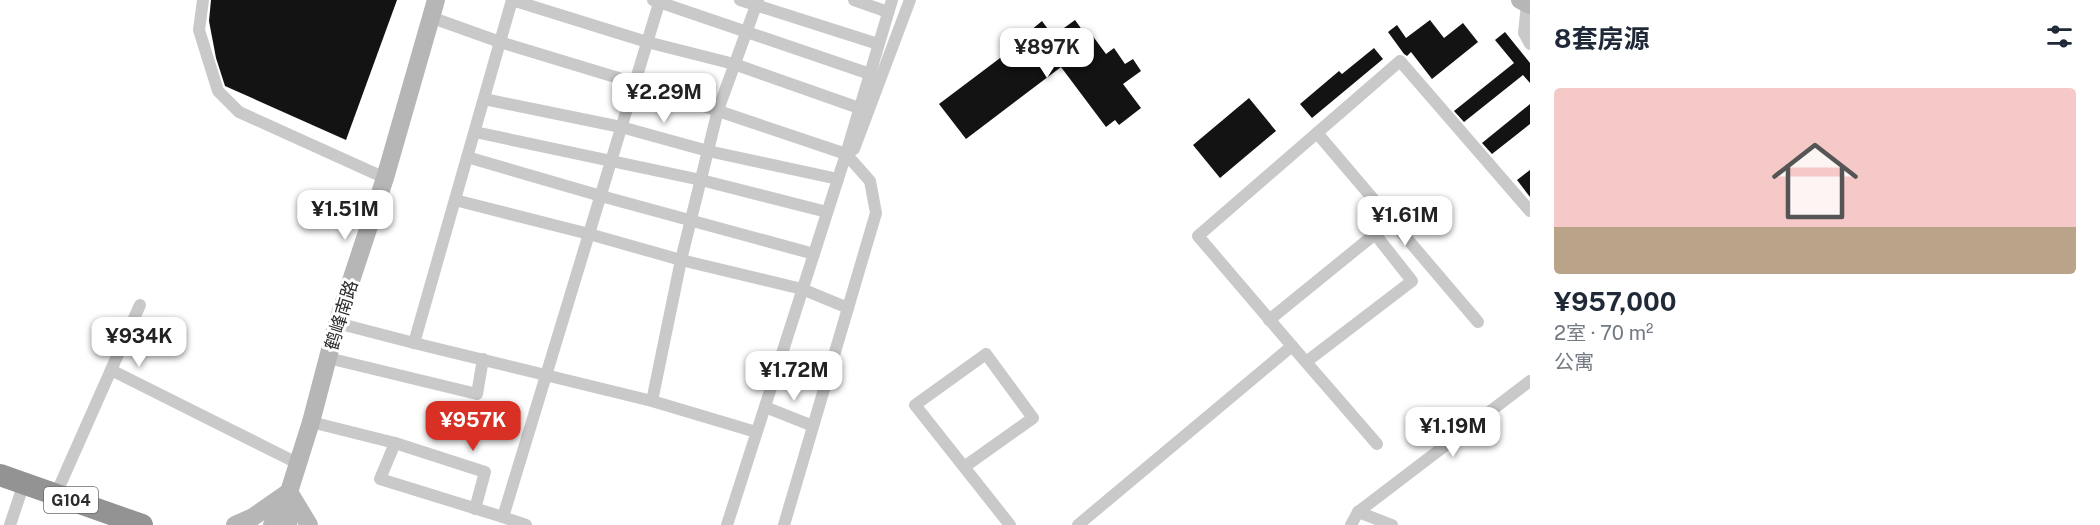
<!DOCTYPE html>
<html lang="zh">
<meta charset="utf-8">
<style>
body{margin:0;font-family:"Public Sans","Noto Sans SC",sans-serif;background:#f2f2f3;color:#1f2937;height:100vh;display:flex;flex-direction:column;font-size:22px;white-space:nowrap}
*{box-sizing:border-box;margin:0}
p{font-size:20px;color:#747a83}
.icon{flex:none;width:33px;height:33px;fill:none;stroke:currentColor;stroke-width:2;stroke-linecap:round;stroke-linejoin:round}
.map{position:relative;flex:1;overflow:hidden}
.details{display:flex;flex-direction:column;background:#fff;width:570px}
.details>*{flex:none}
.price{position:absolute;translate:-50% -51px;padding:0 14px;border-radius:12px;background:#fff;color:#222;font-size:20px;line-height:39px;filter:drop-shadow(0 2px 3px #0008)}
.price::after{content:'';position:absolute;left:50%;top:36px;width:18px;height:14px;margin-left:-9px;background:inherit;clip-path:polygon(0 0,100% 0,50% 100%)}
.price.active{background:#d93025;color:#fff}
ul{padding:0;list-style:none}
li{display:grid;align-content:center;gap:12px;height:318px;padding:0 24px}
li+li{border-top:2px solid #e0e1e3}
li span{display:grid;place-items:center;height:186px;border-radius:6px;color:#555}
li>.icon{margin-inline-start:auto}
span .icon{width:108px;height:108px;fill:#fffc;stroke-width:1}
li b{font-size:26px}
h2{display:flex;justify-content:space-between;align-items:center;height:72px;padding:0 24px;font-size:26px}
main{display:flex;flex:1;min-height:0}
.map>svg:first-child{display:block}
.building{fill:#131313}
.lines{fill:none;stroke-linecap:round;stroke-linejoin:round}
.street{stroke:#c9c9c9;stroke-width:12}
.secondary{stroke:#b6b6b6;stroke-width:18}
.highway{stroke:#939393;stroke-width:22}
.labels{text-anchor:middle;dominant-baseline:central;stroke-width:6;stroke-linejoin:round;paint-order:stroke}
.shield{fill:#fff;stroke:#6b6b6b;stroke-width:1.5}
.shield-label{font-size:16px;font-weight:bold;fill:#2c2c2c}
.street-label{font-size:18px;fill:#2c2c2c;stroke:#fff}
</style>
<main>
<div class="map">
<svg width="1530" height="525" viewBox="0 0 1530 525">
<rect width="100%" height="100%" fill="#fff"/>
<g class="building">
<polygon points="211,0 397,0 346,140 225,86 216,58 209,21"/>
<polygon points="1075,20 1088,38 1092,35 1106,54 1114,48 1125,64 1133,59 1141,71 1123,84 1141,108 1119,125 1115,120 1106,127 1061,67 966,139 939,104 1032,34 1030,31 1042,21 1053,36"/>
<polygon points="1430,20 1444,38 1463,23 1478,42 1432,79 1411,52 1407,56 1404,54 1388,32 1397,25 1406,38"/>
<polygon points="1505,32 1530,63 1530,83 1523,75 1464,122 1454,111 1514,63 1495,40"/>
<polygon points="1374,48 1383,59 1312,118 1300,104 1339,71 1342,74"/>
<polygon points="1249,98 1276,131 1220,178 1193,145"/>
<polygon points="1530,104 1530,124 1492,154 1482,143"/>
<polygon points="1530,170 1530,197 1517,180"/>
</g>
<g class="lines">
<g class="street">
<polyline points="203,0 199,30 218,91 239,112 385,178"/>
<polyline points="653,0 870,74"/>
<polyline points="740,0 878,44"/>
<polyline points="854,0 888,12"/>
<polyline points="1527,4 1524,33 1530,44"/>
<polyline points="430,17 500,42 635,83 846,154"/>
<polyline points="484,99 621,127 708,151 838,179"/>
<polyline points="475,132 701,180 827,212"/>
<polyline points="1317,133 1478,322"/>
<polyline points="467,157 601,196 814,254"/>
<polyline points="455,200 589,234 681,260 802,289 848,308"/>
<polyline points="1269,320 1375,234 1412,281 1306,362"/>
<polyline points="337,323 414,343"/>
<polyline points="1292,346 1377,444"/>
<polyline points="328,358 477,394 483,359"/>
<polyline points="111,370 140,305"/>
<polyline points="652,401 414,343 512,0 647,42 734,64 859,108"/>
<polyline points="765,407 813,426"/>
<polyline points="311,422 395,443 380,479 503,517"/>
<polyline points="756,432 652,401 681,260 718,110 758,0"/>
<polyline points="395,443 485,472 475,509"/>
<polyline points="964,467 1033,418 986,354 915,405 1010,525"/>
<polyline points="56,494 111,370 297,463"/>
<polyline points="1358,512 1530,381"/>
<polyline points="10,525 24,483"/>
<polyline points="526,525 503,517 660,0"/>
<polyline points="727,525 846,154 892,0"/>
<polyline points="784,525 876,213 870,181 846,154 854,149 910,0"/>
<polyline points="1078,525 1292,346 1198,236 1400,61 1530,211"/>
<polyline points="1351,525 1358,512 1392,525"/>
</g>
<g class="secondary">
<polyline points="1520,0 1530,5"/>
<polyline points="235,525 253,517 289,492 309,525"/>
<polyline points="272,525 289,492 311,422 337,323 385,178 436,0"/>
<polyline points="288,525 289,497"/>
</g>
<polyline class="highway" points="0,475 142,525"/>
</g>
<g class="labels">
<rect class="shield" x="44" y="487" width="54" height="26" rx="4.5"/>
<g class="shield-label">
<text x="71" y="500">G104</text>
</g>
<g class="street-label">
<text transform="translate(341 315) rotate(-73)">鹤峰南路</text>
</g>
</g>
</svg>
<b class="price" style="left:1047px;top:79px">¥897K</b>
<b class="price" style="left:664px;top:124px">¥2.29M</b>
<b class="price" style="left:345px;top:241px">¥1.51M</b>
<b class="price" style="left:1405px;top:247px">¥1.61M</b>
<b class="price" style="left:139px;top:368px">¥934K</b>
<b class="price" style="left:794px;top:402px">¥1.72M</b>
<b class="price active" style="left:473px;top:452px">¥957K</b>
<b class="price" style="left:1453px;top:458px">¥1.19M</b>
</div>
<section class="details">
<h2>8套房源<svg class="icon" aria-label="filters" viewBox="0 0 24 24"><path d="M4 7h16M4 17h16"/><circle cx="9" cy="7" r="2"/><circle cx="15" cy="17" r="2"/></svg></h2>
<ul>
<li><span style="background:linear-gradient(#f6c9c9 75%,#b9a48a 0)"><svg class="icon" aria-label="home" viewBox="0 0 24 24"><path d="M3 11l9-7 9 7M6 9v11h12V9"/></svg></span><div><b>¥957,000</b><p>2室 · 70 m²</p><p>公寓</p></div></li>
</ul>
</section>
</main>
